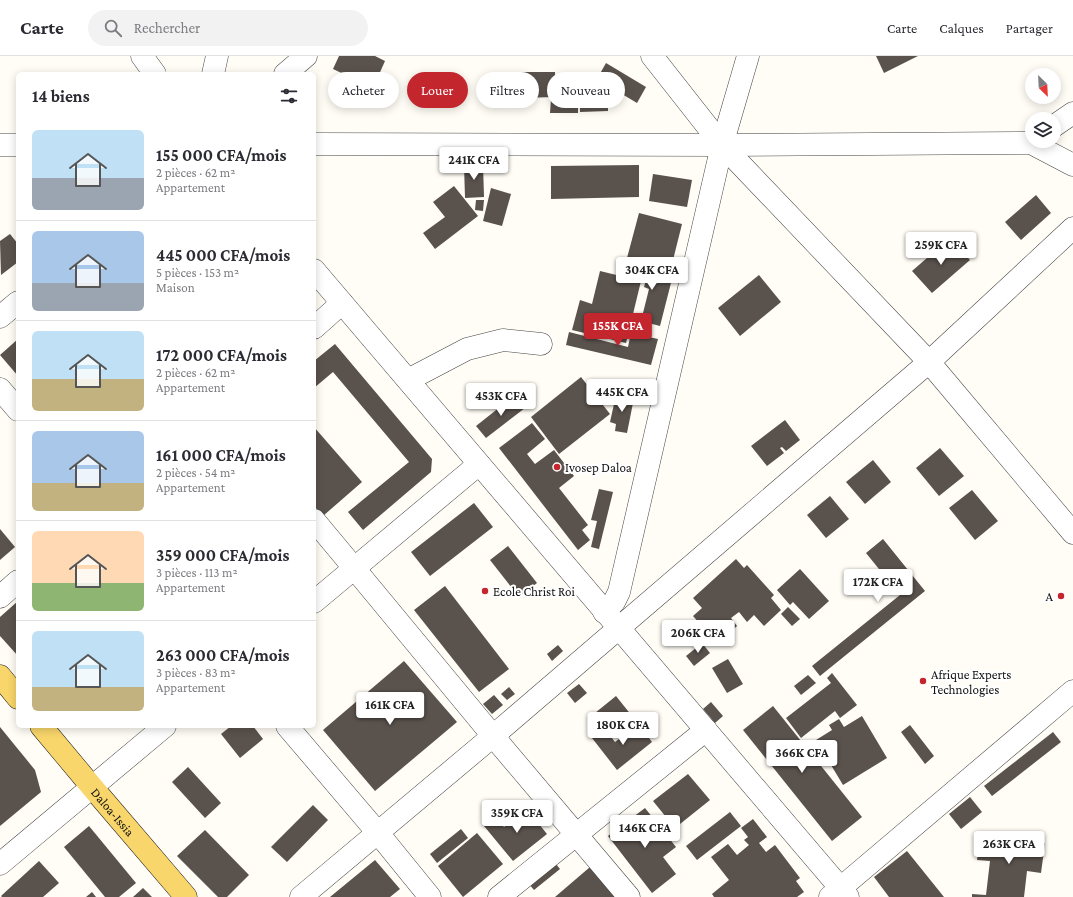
<!DOCTYPE html>
<html lang="fr">
<meta charset="utf-8">
<style>
body{margin:0;font-family:"Crimson Pro",serif;background:#f2f2f3;color:#2b2b33;height:100vh;display:flex;flex-direction:column;font-size:15px;white-space:nowrap}
*{box-sizing:border-box;margin:0}
p{font-size:13px;color:#7c7c81}
.icon{flex:none;width:22px;height:22px;fill:none;stroke:currentColor;stroke-width:2;stroke-linecap:round;stroke-linejoin:round}
.map{position:relative;flex:1;overflow:hidden}
.panel{position:absolute;left:16px;top:16px;width:300px;height:656px;display:flex;flex-direction:column;background:#fff;border-radius:6px;box-shadow:0 2px 10px #0003}
.panel>*{flex:none}
.banner{position:absolute;left:328px;top:16px;width:380px;height:36px;display:flex;gap:8px}
.needle{width:26px;rotate:156deg}
.tools{position:absolute;left:1025px;top:12px;display:grid;gap:8px}
.tools a{display:grid;place-items:center;width:36px;height:36px;border-radius:50%;background:#fff;box-shadow:0 2px 10px #0003;font-size:20px}
.price{position:absolute;translate:-50% -34px;padding:0 9px;border-radius:4px;background:#fff;color:#222;font-size:13px;line-height:26px;filter:drop-shadow(0 1px 2px #0008)}
.price::after{content:'';position:absolute;left:50%;top:24px;width:12px;height:9px;margin-left:-6px;background:inherit;clip-path:polygon(0 0,100% 0,50% 100%)}
.price.current{background:#c4262e;color:#fff}
ul{padding:0;list-style:none}
li{display:flex;align-items:center;gap:12px;height:100px;padding:0 16px}
li+li{border-top:1px solid #e1e1e2}
li span{display:grid;place-items:center;flex:none;width:112px;height:80px;border-radius:6px;color:#555}
li>.icon{margin-inline-start:auto}
span .icon{width:48px;height:48px;fill:#fffc;stroke-width:1}
li b{font-size:17px}
h2{display:flex;justify-content:space-between;align-items:center;height:48px;padding:0 16px;font-size:17px}
.pill{padding:0 14px;border-radius:18px;background:#fff;box-shadow:0 2px 10px #0003;font-size:14px;line-height:36px}
.pill.current{background:#c4262e;color:#fff}
header{display:flex;align-items:center;gap:24px;box-sizing:border-box;height:56px;padding:0 20px;background:#fff;border-bottom:1px solid #e1e1e2}
header strong{font-size:19px}
nav{display:flex;gap:22px;margin-inline-start:auto;font-size:14px}
.search{width:280px;height:36px;background:#f2f2f3;display:flex;align-items:center;gap:10px;box-sizing:border-box;padding:0 14px;border-radius:22px;color:#7c7c81;font-size:15px}
.map>svg:first-child{display:block}
.building{fill:#5a524d}
.lines{fill:none;stroke-linecap:round;stroke-linejoin:round}
.minor-casing{stroke:#444;stroke-width:23}
.major-casing{stroke:#222;stroke-width:23}
.minor{stroke:#fff;stroke-width:22}
.major{stroke:#f9d66b;stroke-width:22}
.poi-dot{fill:#c4262e;stroke:#fff;stroke-width:1.5}
.labels{text-anchor:middle;dominant-baseline:central;stroke-width:4;stroke-linejoin:round;paint-order:stroke}
.poi-label{font-size:13px;fill:#111;stroke:#fff;text-anchor:start}
.street-label{font-size:13px;fill:#111;stroke:#fff}
</style>
<header>
<strong>Carte</strong>
<div class="search"><svg class="icon" aria-label="search" viewBox="0 0 24 24"><circle cx="10" cy="10" r="6"/><path d="M15 15l6 6"/></svg>Rechercher</div>
<nav><a>Carte</a><a>Calques</a><a>Partager</a></nav>
</header>
<div class="map">
<svg width="1073" height="841" viewBox="0 0 1073 841">
<rect width="100%" height="100%" fill="#fffdf5"/>
<g class="building">
<polygon points="339,0 375,0 385,5 373,32 333,13"/>
<polygon points="876,0 918,0 884,17"/>
<polygon points="606,7 646,31 637,47 597,23"/>
<polygon points="520,16 555,16 555,41 520,42"/>
<rect x="556" y="27" width="17" height="13"/>
<polygon points="578,42 578,57 550,57 551,43"/>
<polygon points="608,42 608,55 580,56 580,43"/>
<polygon points="464,109 483,109 484,141 465,142"/>
<polygon points="639,109 639,141 551,143 551,110"/>
<polygon points="653,118 692,124 687,151 649,145"/>
<polygon points="454,130 478,160 435,193 423,177 445,161 433,146"/>
<polygon points="491,132 511,138 502,170 483,165"/>
<polygon points="1036,139 1051,157 1021,184 1005,166"/>
<polygon points="476,144 484,144 483,155 475,154"/>
<polygon points="639,157 682,168 671,212 627,202"/>
<polygon points="10,178 18,188 18,206 1,219 0,185"/>
<polygon points="950,182 970,204 932,237 912,215"/>
<polygon points="624,207 673,219 660,270 641,265 649,233 644,231 646,224 621,218"/>
<polygon points="600,215 641,225 626,287 572,274 580,244 592,248"/>
<polygon points="759,219 781,246 740,280 718,252"/>
<polygon points="569,276 628,291 631,277 658,283 651,309 566,289"/>
<polygon points="18,283 18,320 0,299"/>
<polygon points="335,288 432,403 431,416 363,474 348,456 409,406 333,316 314,332 314,305"/>
<polygon points="581,321 610,358 559,398 531,361"/>
<polygon points="515,339 525,352 486,382 476,370"/>
<polygon points="616,339 634,342 627,377 615,375 616,368 610,366"/>
<polygon points="785,364 800,384 786,395 782,391 780,392 784,397 767,410 751,390"/>
<polygon points="532,367 545,383 527,398 535,408 554,394 574,420 559,432 588,469 582,474 590,484 578,494 499,392"/>
<polygon points="314,371 362,426 323,460 314,450"/>
<polygon points="940,392 964,420 939,440 916,412"/>
<polygon points="873,404 891,426 865,448 846,426"/>
<polygon points="599,433 613,436 599,493 591,491 597,465 591,464"/>
<polygon points="972,434 998,465 975,484 949,452"/>
<polygon points="830,440 849,463 826,482 807,459"/>
<polygon points="474,447 493,471 430,520 411,496"/>
<polygon points="0,473 15,491 0,504"/>
<polygon points="883,483 925,535 820,620 812,610 900,539 866,497"/>
<polygon points="508,490 537,527 519,541 490,504"/>
<polygon points="736,503 744,512 747,509 774,539 771,542 781,554 764,570 754,559 747,566 739,556 731,562 737,570 726,580 716,570 708,577 693,560 702,552 693,542"/>
<polygon points="800,513 829,545 809,563 793,546 790,549 777,534"/>
<polygon points="445,530 509,613 479,636 414,554"/>
<polygon points="18,545 18,600 0,580 0,561"/>
<polygon points="788,551 800,563 792,570 781,558"/>
<polygon points="702,587 710,597 694,610 686,600"/>
<polygon points="558,589 563,595 552,605 547,598"/>
<polygon points="728,603 743,628 727,637 712,612"/>
<polygon points="404,605 457,666 375,735 323,674"/>
<polygon points="832,617 857,649 840,662 835,655 801,682 786,662 831,627 827,622"/>
<polygon points="808,619 816,627 801,639 794,630"/>
<polygon points="579,628 587,637 575,647 567,637"/>
<polygon points="509,631 515,638 507,644 501,638"/>
<polygon points="494,639 503,649 492,658 483,648"/>
<polygon points="616,640 632,660 611,676 595,657"/>
<polygon points="711,646 723,660 715,667 703,653"/>
<polygon points="773,650 862,761 832,785 743,674"/>
<polygon points="862,660 887,702 843,729 816,684 832,674 829,669 839,663 844,671"/>
<polygon points="639,668 652,686 617,714 592,682 605,673 615,686"/>
<polygon points="910,669 934,700 925,708 901,676"/>
<polygon points="231,670 253,670 263,683 240,702 221,678"/>
<polygon points="0,671 35,714 41,736 0,770"/>
<polygon points="1053,676 1061,686 992,740 984,730"/>
<polygon points="188,711 221,747 205,762 172,726"/>
<polygon points="688,718 710,744 675,772 653,745"/>
<polygon points="970,741 982,756 961,773 949,758"/>
<polygon points="313,749 328,764 287,806 271,791"/>
<polygon points="645,752 676,791 663,801 676,818 652,837 608,780"/>
<polygon points="527,753 547,778 513,805 484,770 495,760 504,771"/>
<polygon points="730,756 741,770 697,804 686,790"/>
<polygon points="753,763 767,781 759,787 766,796 775,789 800,822 796,825 804,836 797,841 714,841 712,838 729,824 711,801 728,788 737,799 749,789 744,784 748,781 741,772"/>
<polygon points="89,770 136,827 119,841 105,841 64,791"/>
<polygon points="461,773 468,782 437,807 430,798"/>
<polygon points="205,774 249,819 227,841 218,841 177,800"/>
<polygon points="477,777 503,808 463,841 438,810"/>
<polygon points="980,779 1045,787 1041,817 1027,815 1024,841 972,841 972,838 986,839 990,805 977,804"/>
<polygon points="907,795 944,841 889,841 874,821"/>
<polygon points="375,804 400,833 390,841 330,841"/>
<polygon points="39,805 59,827 43,841 2,841 1,840"/>
<polygon points="556,808 560,813 534,834 529,828"/>
<polygon points="590,811 615,841 555,841"/>
<polygon points="143,832 152,841 133,841"/>
<polygon points="92,836 96,841 86,841"/>
</g>
<g class="lines">
<defs>
<g id="minor">
<polyline points="142,0 155,18"/>
<polyline points="652,0 722,89 929,306 1073,477"/>
<polyline points="213,18 217,0"/>
<polyline points="285,18 306,0"/>
<polyline points="1054,70 1073,57"/>
<polyline points="314,88 722,89 1031,87 1073,109"/>
<polyline points="0,89 18,89"/>
<polyline points="314,214 848,841"/>
<polyline points="0,261 18,246"/>
<polyline points="314,272 342,247"/>
<polyline points="408,324 467,293 503,284 541,288"/>
<polyline points="0,333 18,354"/>
<polyline points="314,464 354,512 493,680 629,841"/>
<polyline points="0,541 18,525"/>
<polyline points="314,546 479,408"/>
<polyline points="604,556 614,546 619,536 722,89 748,0"/>
<polyline points="287,670 378,777 430,841"/>
<polyline points="0,808 165,670"/>
<polyline points="301,841 493,680 929,306 1073,172"/>
<polyline points="499,841 706,674"/>
<polyline points="830,841 1073,635"/>
</g>
<g id="major">
<polyline points="0,620 18,642"/>
<path id="s1" d="M41,670L92,731L186,841"/>
</g>
</defs>
<use href="#minor" class="minor-casing"/>
<use href="#major" class="major-casing"/>
<use href="#minor" class="minor"/>
<use href="#major" class="major"/>
</g>
<g class="poi-dot">
<circle cx="557" cy="411" r="4"/>
<circle cx="485" cy="535" r="4"/>
<circle cx="1061" cy="540" r="4"/>
<circle cx="923" cy="625" r="4"/>
</g>
<g class="labels">
<g class="poi-label">
<text x="565" y="411">Ivosep Daloa</text>
<text x="493" y="535">Ecole Christ Roi</text>
<text x="1053" y="540" text-anchor="end">A</text>
<text x="931" y="618">Afrique Experts<tspan x="931" dy="15">Technologies</tspan></text>
</g>
<g class="street-label">
<text stroke="none"><textPath href="#s1" startOffset="112">Daloa-Issia</textPath></text>
</g>
</g>
</svg>
<div class="tools">
<a><svg class="needle" viewBox="-14 -14 28 28"><path d="M0-13l5 13h-10z" fill="#e53935"/><path d="M0 13l5-13h-10z" fill="#7c7c81"/></svg></a>
<a><svg class="icon" aria-label="layers" viewBox="0 0 24 24"><path d="M12 4l9 5-9 5-9-5zM3 14l9 5 9-5"/></svg></a>
</div>
<b class="price" style="left:474px;top:125px">241K CFA</b>
<b class="price" style="left:941px;top:210px">259K CFA</b>
<b class="price" style="left:652px;top:235px">304K CFA</b>
<b class="price current" style="left:618px;top:291px">155K CFA</b>
<b class="price" style="left:622px;top:357px">445K CFA</b>
<b class="price" style="left:501px;top:361px">453K CFA</b>
<b class="price" style="left:878px;top:547px">172K CFA</b>
<b class="price" style="left:698px;top:598px">206K CFA</b>
<b class="price" style="left:390px;top:670px">161K CFA</b>
<b class="price" style="left:623px;top:690px">180K CFA</b>
<b class="price" style="left:802px;top:718px">366K CFA</b>
<b class="price" style="left:517px;top:778px">359K CFA</b>
<b class="price" style="left:645px;top:793px">146K CFA</b>
<b class="price" style="left:1009px;top:809px">263K CFA</b>
<div class="banner">
<a class="pill">Acheter</a>
<a class="pill current">Louer</a>
<a class="pill">Filtres</a>
<a class="pill">Nouveau</a>
</div>
<section class="panel">
<h2>14 biens<svg class="icon" aria-label="filters" viewBox="0 0 24 24"><path d="M4 7h16M4 17h16"/><circle cx="9" cy="7" r="2"/><circle cx="15" cy="17" r="2"/></svg></h2>
<ul>
<li><span style="background:linear-gradient(#bfe0f5 60%,#9aa5b1 0)"><svg class="icon" aria-label="home" viewBox="0 0 24 24"><path d="M3 11l9-7 9 7M6 9v11h12V9"/></svg></span><div><b>155 000 CFA/mois</b><p>2 pièces · 62 m²</p><p>Appartement</p></div></li>
<li><span style="background:linear-gradient(#a9c7e8 65%,#9aa5b1 0)"><svg class="icon" aria-label="home" viewBox="0 0 24 24"><path d="M3 11l9-7 9 7M6 9v11h12V9"/></svg></span><div><b>445 000 CFA/mois</b><p>5 pièces · 153 m²</p><p>Maison</p></div></li>
<li><span style="background:linear-gradient(#bfe0f5 60%,#c2b280 0)"><svg class="icon" aria-label="home" viewBox="0 0 24 24"><path d="M3 11l9-7 9 7M6 9v11h12V9"/></svg></span><div><b>172 000 CFA/mois</b><p>2 pièces · 62 m²</p><p>Appartement</p></div></li>
<li><span style="background:linear-gradient(#a9c7e8 65%,#c2b280 0)"><svg class="icon" aria-label="home" viewBox="0 0 24 24"><path d="M3 11l9-7 9 7M6 9v11h12V9"/></svg></span><div><b>161 000 CFA/mois</b><p>2 pièces · 54 m²</p><p>Appartement</p></div></li>
<li><span style="background:linear-gradient(#ffd9b3 65%,#8fb573 0)"><svg class="icon" aria-label="home" viewBox="0 0 24 24"><path d="M3 11l9-7 9 7M6 9v11h12V9"/></svg></span><div><b>359 000 CFA/mois</b><p>3 pièces · 113 m²</p><p>Appartement</p></div></li>
<li><span style="background:linear-gradient(#bfe0f5 70%,#c2b280 0)"><svg class="icon" aria-label="home" viewBox="0 0 24 24"><path d="M3 11l9-7 9 7M6 9v11h12V9"/></svg></span><div><b>263 000 CFA/mois</b><p>3 pièces · 83 m²</p><p>Appartement</p></div></li>
</ul>
</section>
</div>
